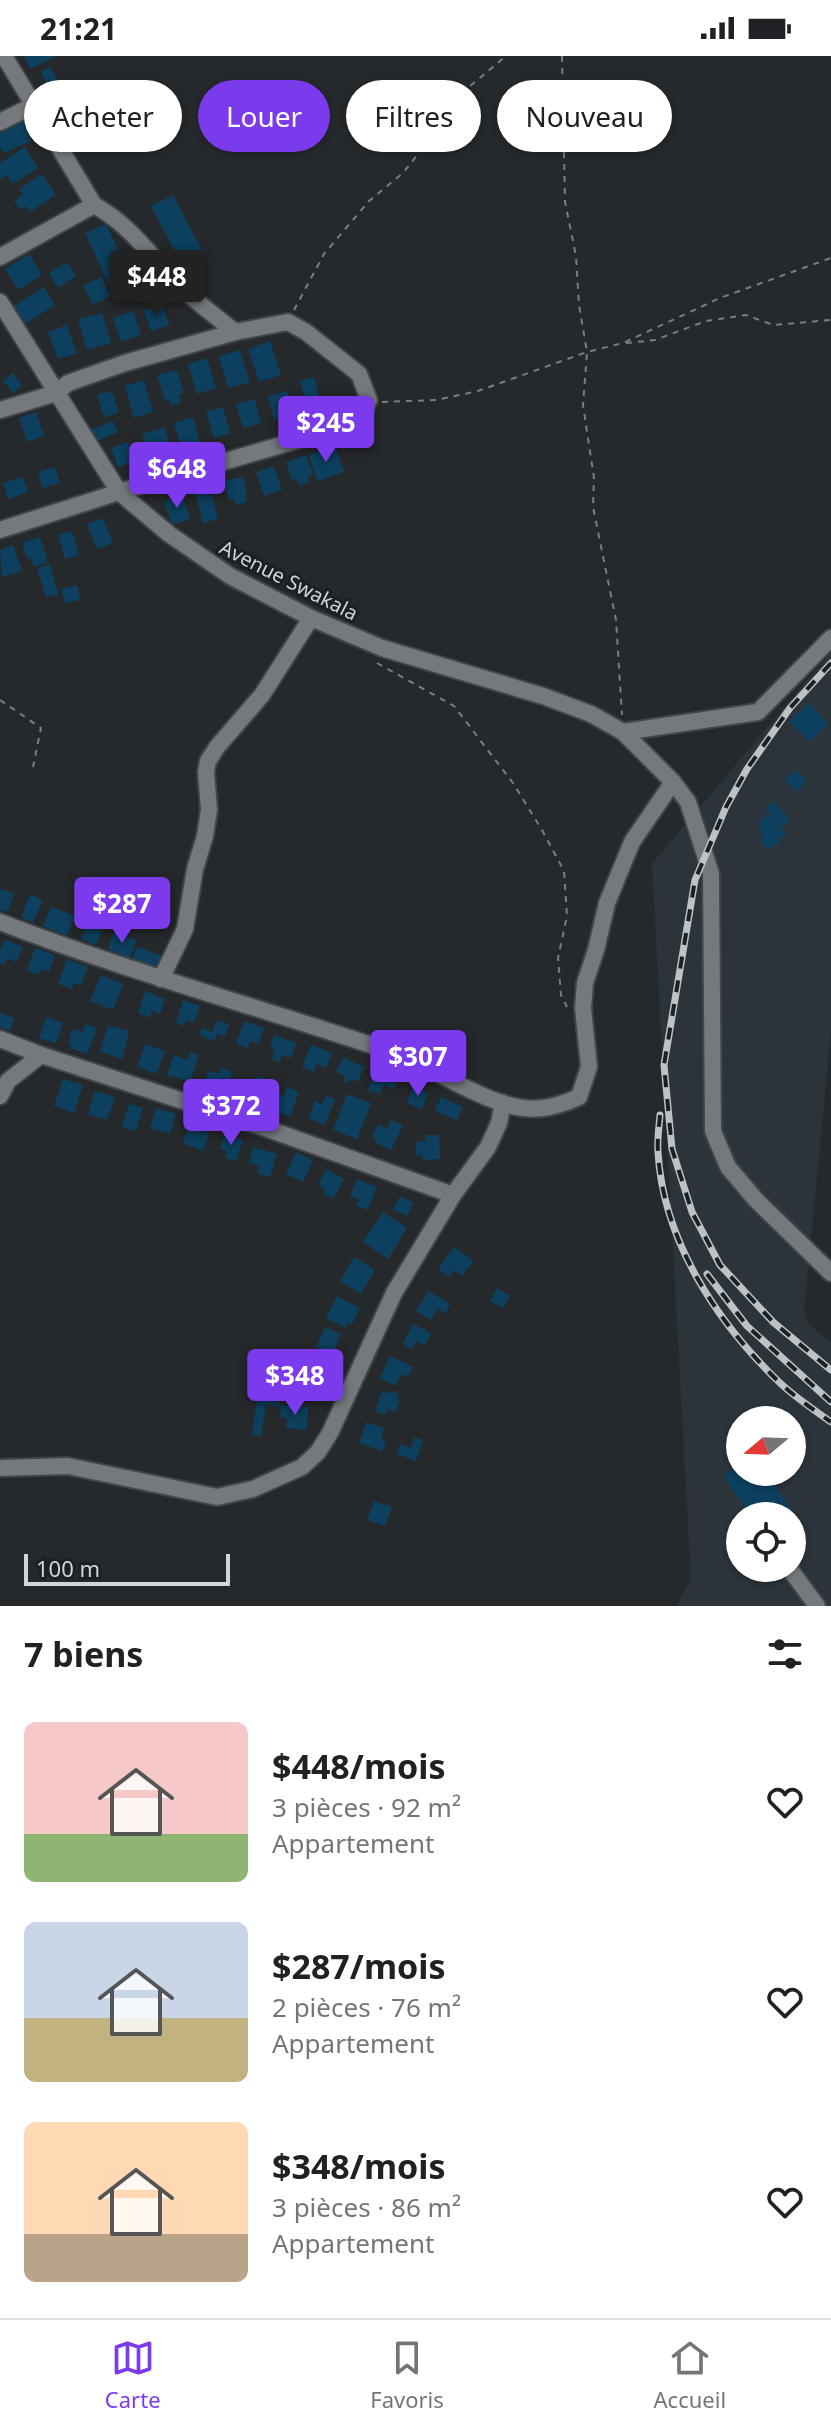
<!DOCTYPE html>
<html lang="fr">
<meta charset="utf-8">
<style>
body{margin:0;font-family:"Noto Sans",sans-serif;background:#f2f2f2;color:#202124;height:100vh;display:flex;flex-direction:column;font-size:30px;white-space:nowrap}
*{box-sizing:border-box;margin:0}
p{font-size:26px;color:#757577}
.icon{flex:none;width:44px;height:44px;fill:none;stroke:currentColor;stroke-width:2;stroke-linecap:round;stroke-linejoin:round}
.map{position:relative;height:1550px;overflow:hidden}
.drawer{display:flex;flex-direction:column;background:#fff;flex:1}
.drawer>*{flex:none}
.top-card{position:absolute;left:24px;top:24px;width:784px;height:72px;display:flex;gap:16px}
.needle{width:52px;rotate:251deg}
.fabs{position:absolute;left:726px;top:1350px;display:grid;gap:16px}
.fabs a{display:grid;place-items:center;width:80px;height:80px;border-radius:50%;background:#fff;box-shadow:0 2px 6px #0004;font-size:40px}
.scale{position:absolute;left:24px;bottom:20px;width:206px;box-sizing:border-box;padding-left:8px;border:4px solid #d2d5d7;border-top:0;font-size:22px;line-height:28px;white-space:nowrap;color:#d2d5d7;-webkit-text-stroke:6px #1c2023;paint-order:stroke}
.price{position:absolute;translate:-50% -68px;padding:0 18px;border-radius:8px;background:#7c3aed;color:#fff;font-size:26px;line-height:52px;filter:drop-shadow(0 2px 4px #0008)}
.price::after{content:'';position:absolute;left:50%;top:48px;width:24px;height:18px;margin-left:-12px;background:inherit;clip-path:polygon(0 0,100% 0,50% 100%)}
.price.current{background:#222;color:#fff}
ul{padding:0;list-style:none}
li{display:flex;align-items:center;gap:24px;height:200px;padding:0 24px}
li span{display:grid;place-items:center;flex:none;width:224px;height:160px;border-radius:12px;color:#555}
li>.icon{margin-inline-start:auto}
span .icon{width:96px;height:96px;fill:#fffc;stroke-width:1}
li b{font-size:34px}
h2{display:flex;justify-content:space-between;align-items:center;height:96px;padding:0 24px;font-size:34px}
.pill{padding:0 28px;border-radius:36px;background:#fff;box-shadow:0 2px 6px #0004;font-size:28px;line-height:72px}
.pill.current{background:#7c3aed;color:#fff}
.status{display:flex;justify-content:space-between;align-items:center;height:56px;padding:0 40px;background:#fff;direction:ltr}
.status svg{height:22px;fill:currentColor}
.tab-bar{display:flex;justify-content:space-around;align-items:center;height:112px;border-top:2px solid #e0e0e0;background:#fff;font-size:22px;color:#757577}
.tab-bar a{display:grid;justify-items:center;gap:4px}
.tab-bar .current{color:#7c3aed}
.map>svg:first-child{display:block}
.built{fill:#2b343b;fill-rule:evenodd}
.building{fill:#0c405e}
.lines{fill:none;stroke-linecap:round;stroke-linejoin:round}
.minor-casing{stroke:#424547;stroke-width:20}
.path{stroke:#7b7e80;stroke-width:2;stroke-dasharray:6 6;stroke-linecap:butt}
.minor{stroke:#75797d;stroke-width:16}
.rail-casing{stroke:#bfc2c4;stroke-width:7}
.rail{stroke:#1c2023;stroke-width:4;stroke-dasharray:12;stroke-linecap:butt}
.labels{text-anchor:middle;dominant-baseline:central;stroke-width:6;stroke-linejoin:round;paint-order:stroke}
.street-label{font-size:20px;fill:#d2d5d7;stroke:#1c2023}
</style>
<div class="status"><b>21:21</b><svg viewBox="0 0 49 12"><path d="M0 12V9h3v3zM5 12V6h3v6zM10 12V3h3v9zM15 12V0h3v12zM26 1h20v11H26zM47 4h2v5h-2z"/></svg></div>
<div class="map">
<svg width="831" height="1550" viewBox="0 0 831 1550">
<rect width="100%" height="100%" fill="#26292c"/>
<path class="built" d="M831,596V975L804,1256L808,1267L831,1287V1550H676L691,1523L652,808ZM740,1364H792V1416H740ZM740,1460H792V1512H740Z"/>
<g class="building">
<polygon points="24,0 57,0 30,13"/>
<polygon points="50,11 64,37 54,42 41,16"/>
<polygon points="22,64 31,85 4,97 0,91 0,74"/>
<polygon points="25,91 38,112 12,128 7,119 0,124 0,107"/>
<polygon points="42,118 56,139 30,156 26,150 20,154 14,145 23,138 19,133"/>
<polygon points="173,139 205,200 183,211 151,150"/>
<polygon points="106,168 136,232 115,242 85,177"/>
<polygon points="29,198 42,219 18,234 5,213"/>
<polygon points="67,206 76,220 58,232 49,217"/>
<polygon points="101,221 110,240 93,249 83,229"/>
<polygon points="44,231 55,249 23,269 12,251"/>
<polygon points="163,249 169,269 151,275 144,255"/>
<polygon points="133,255 141,279 121,286 113,262"/>
<polygon points="102,257 111,287 87,294 78,263"/>
<polygon points="67,269 77,297 58,303 48,276"/>
<polygon points="270,285 281,319 259,326 248,293"/>
<polygon points="240,294 250,326 228,332 219,300"/>
<polygon points="207,302 216,332 197,338 188,308"/>
<polygon points="177,314 184,337 179,338 181,347 171,350 169,343 165,345 157,319"/>
<polygon points="13,317 22,329 13,337 3,325"/>
<polygon points="314,321 321,348 307,351 300,325"/>
<polygon points="144,324 153,356 134,362 125,330"/>
<polygon points="112,335 119,356 104,361 97,339"/>
<polygon points="288,335 294,358 274,363 268,340"/>
<polygon points="255,343 261,367 243,372 236,348"/>
<polygon points="223,351 230,377 214,382 206,356"/>
<polygon points="36,356 44,380 27,386 19,362"/>
<polygon points="193,361 200,386 181,391 174,367"/>
<polygon points="113,365 118,376 94,386 89,375"/>
<polygon points="165,372 172,394 149,401 142,378"/>
<polygon points="128,386 135,405 118,411 111,392"/>
<polygon points="335,390 344,416 317,425 309,399"/>
<polygon points="306,399 313,418 308,420 310,426 299,430 296,423 292,424 286,406"/>
<polygon points="274,410 282,434 264,440 256,416"/>
<polygon points="55,411 60,427 42,432 38,416"/>
<polygon points="23,421 28,436 8,443 3,427"/>
<polygon points="243,421 247,437 245,438 247,446 236,449 234,443 229,444 224,425"/>
<polygon points="210,432 218,463 203,467 195,436"/>
<polygon points="182,439 190,463 172,469 164,446"/>
<polygon points="103,462 113,487 97,493 87,468"/>
<polygon points="72,475 79,499 65,503 58,479"/>
<polygon points="40,481 48,506 34,511 31,502 27,503 22,487"/>
<polygon points="13,489 22,515 2,521 0,494"/>
<polygon points="50,508 58,538 46,541 37,512"/>
<polygon points="77,529 80,544 65,547 61,533"/>
<polygon points="809,647 828,668 809,686 789,665"/>
<polygon points="795,714 807,725 797,736 785,725"/>
<polygon points="773,745 790,764 782,771 765,753"/>
<polygon points="768,758 786,777 778,785 779,787 776,790 774,788 769,794 759,784 764,780 758,774 761,771 759,767"/>
<polygon points="0,833 14,837 8,856 0,854"/>
<polygon points="30,838 43,844 33,867 21,861"/>
<polygon points="51,851 75,860 67,880 43,870"/>
<polygon points="91,860 105,866 96,889 81,883"/>
<polygon points="114,876 136,884 130,902 108,893"/>
<polygon points="5,884 23,891 16,906 7,902 4,909 0,907 0,894"/>
<polygon points="137,891 163,900 159,913 132,904"/>
<polygon points="35,892 55,899 49,916 41,913 39,919 27,914"/>
<polygon points="67,903 88,911 81,929 74,927 72,933 58,928"/>
<polygon points="101,919 123,928 113,954 90,945"/>
<polygon points="145,935 165,943 160,958 152,955 150,962 138,957"/>
<polygon points="183,944 200,950 194,967 186,964 184,970 176,967"/>
<polygon points="0,957 14,962 10,975 0,971"/>
<polygon points="46,961 63,967 56,987 39,982"/>
<polygon points="216,964 229,968 225,980 217,978 215,985 199,979 202,972 213,976"/>
<polygon points="244,965 264,972 258,988 250,985 248,992 236,988"/>
<polygon points="85,968 97,972 87,998 70,992 72,988 68,986 72,973 82,976"/>
<polygon points="108,969 129,975 122,1003 100,996"/>
<polygon points="274,979 296,987 291,1002 282,999 280,1006 272,1004 275,994 270,993"/>
<polygon points="145,988 165,995 157,1018 137,1011"/>
<polygon points="311,989 332,997 326,1012 317,1008 314,1016 302,1011"/>
<polygon points="190,996 199,999 190,1026 167,1019 174,999 188,1004"/>
<polygon points="343,1001 364,1011 358,1026 350,1023 348,1027 343,1025 345,1020 336,1016"/>
<polygon points="377,1010 400,1018 394,1033 384,1029 380,1038 368,1034"/>
<polygon points="221,1012 232,1016 224,1041 207,1035 208,1031 203,1030 208,1015 220,1018"/>
<polygon points="257,1020 266,1023 257,1047 240,1041 241,1037 238,1036 243,1023 255,1027"/>
<polygon points="63,1023 83,1029 74,1057 54,1050"/>
<polygon points="287,1031 299,1036 290,1061 273,1054 274,1051 267,1049 272,1035 284,1040"/>
<polygon points="413,1031 428,1037 422,1053 407,1047"/>
<polygon points="95,1035 115,1041 107,1064 88,1058"/>
<polygon points="347,1038 371,1047 357,1083 333,1074"/>
<polygon points="326,1040 335,1043 325,1069 309,1062 315,1045 322,1048"/>
<polygon points="441,1041 463,1051 457,1064 435,1055"/>
<polygon points="129,1048 143,1052 136,1075 122,1071"/>
<polygon points="156,1052 176,1058 170,1078 150,1072"/>
<polygon points="391,1064 403,1069 391,1094 374,1086 376,1083 372,1081 378,1068 387,1073"/>
<polygon points="189,1070 209,1078 203,1095 183,1087"/>
<polygon points="224,1078 243,1084 236,1105 225,1102 227,1095 220,1093"/>
<polygon points="425,1079 439,1079 440,1103 423,1104 422,1099 416,1100 416,1086 426,1085"/>
<polygon points="253,1091 277,1098 270,1121 257,1118 259,1110 249,1107"/>
<polygon points="296,1096 313,1104 303,1126 286,1118"/>
<polygon points="326,1113 344,1123 333,1143 323,1137 325,1133 318,1129"/>
<polygon points="357,1123 377,1131 368,1154 356,1149 359,1143 350,1140"/>
<polygon points="400,1140 414,1147 407,1160 393,1153"/>
<polygon points="383,1156 407,1172 388,1203 363,1186"/>
<polygon points="454,1191 474,1205 462,1220 454,1214 449,1221 438,1213"/>
<polygon points="354,1201 375,1214 361,1238 340,1225"/>
<polygon points="497,1232 510,1240 503,1252 490,1245"/>
<polygon points="428,1235 450,1248 445,1258 437,1253 431,1264 416,1255"/>
<polygon points="337,1240 360,1252 352,1268 348,1267 346,1272 326,1262"/>
<polygon points="413,1268 431,1277 425,1289 416,1285 412,1293 403,1288"/>
<polygon points="325,1271 341,1278 330,1305 320,1301 323,1294 316,1291"/>
<polygon points="390,1300 413,1311 408,1321 401,1318 396,1330 380,1322"/>
<polygon points="310,1305 330,1314 322,1334 317,1332 316,1335 300,1329"/>
<polygon points="382,1334 391,1338 392,1335 398,1337 396,1341 400,1343 396,1356 388,1353 385,1359 375,1355"/>
<polygon points="258,1335 281,1338 279,1351 266,1349 261,1380 252,1379"/>
<polygon points="281,1349 308,1351 307,1374 286,1372 287,1362 280,1361"/>
<polygon points="366,1366 384,1372 381,1383 386,1385 382,1395 359,1387"/>
<polygon points="414,1381 423,1384 416,1405 397,1398 400,1388 411,1392"/>
<polygon points="740,1408 740,1416 765,1416 794,1457 790,1460 751,1460 723,1420"/>
<polygon points="374,1445 392,1451 385,1470 367,1464"/>
</g>
<g class="lines">
<defs>
<g id="minor">
<path d="M4,0L94,149C129,168 150,199 177,227C194,245 216,260 235,276"/>
<polyline points="0,66 34,49"/>
<polyline points="0,201 94,149"/>
<polyline points="0,246 119,436 169,478 230,520 311,562 382,592 543,640 591,658 623,676 673,726 688,746 711,818 713,1075 728,1111 756,1144 831,1217"/>
<polyline points="0,354 56,337 68,327 125,307 235,276 288,266 306,276 359,318 369,344 363,360 347,370 119,436 0,474"/>
<polyline points="623,676 758,656 831,582"/>
<path d="M0,866C129,916 262,952 392,996C430,1010 464,1035 502,1047C531,1057 552,1053 579,1041L589,1011L583,952L585,927L596,894L607,847L632,786L673,726"/>
<polyline points="161,923 185,873 195,813 205,780 209,754 206,716 208,705 217,691 262,639 311,562"/>
<polyline points="0,983 41,999 251,1067 453,1139"/>
<polyline points="0,1040 8,1025 41,999"/>
<polyline points="0,1412 68,1410 217,1441 253,1433 302,1411 318,1396 330,1377 394,1237 453,1139 488,1091 499,1067 503,1047"/>
<polyline points="789,1512 817,1550"/>
</g>
</defs>
<use href="#minor" class="minor-casing"/>
<g class="path">
<polyline points="562,0 565,146 576,200 579,249 587,296 583,349 594,422 593,451 616,564 622,659"/>
<polyline points="294,254 324,198 369,145 403,117 437,74 457,41 506,0"/>
<polyline points="626,287 655,284 706,265 746,259 773,269 831,264"/>
<polyline points="382,346 436,344 478,335 587,296 623,287 720,242 831,202"/>
<polyline points="377,607 454,650 513,727 542,774 564,815 567,860 558,902 561,939 567,951"/>
<polyline points="0,644 41,672 33,711"/>
</g>
<use href="#minor" class="minor"/>
<defs>
<g id="rail">
<polyline points="831,607 790,652 747,713 726,751 695,824 664,1009 672,1093 692,1156 720,1209 773,1266 831,1314"/>
<path d="M660,1059C659,1071 657,1084 658,1096C663,1184 716,1265 778,1325C793,1340 813,1353 831,1366"/>
<polyline points="707,1218 747,1270 831,1346"/>
</g>
</defs>
<use href="#rail" class="rail-casing"/>
<use href="#rail" class="rail"/>
</g>
<g class="labels">
<g class="street-label">
<text transform="translate(289 524) rotate(27)">Avenue Swakala</text>
</g>
</g>
</svg>
<div class="fabs">
<a><svg class="needle" viewBox="-14 -14 28 28"><path d="M0-13l5 13h-10z" fill="#e53935"/><path d="M0 13l5-13h-10z" fill="#757577"/></svg></a>
<a><svg class="icon" aria-label="locate" viewBox="0 0 24 24"><circle cx="12" cy="12" r="6"/><path d="M12 2v4M12 18v4M2 12h4M18 12h4"/></svg></a>
</div>
<div class="scale">100 m</div>
<b class="price current" style="left:157px;top:262px">$448</b>
<b class="price" style="left:326px;top:408px">$245</b>
<b class="price" style="left:177px;top:454px">$648</b>
<b class="price" style="left:122px;top:889px">$287</b>
<b class="price" style="left:418px;top:1042px">$307</b>
<b class="price" style="left:231px;top:1091px">$372</b>
<b class="price" style="left:295px;top:1361px">$348</b>
<div class="top-card">
<a class="pill">Acheter</a>
<a class="pill current">Louer</a>
<a class="pill">Filtres</a>
<a class="pill">Nouveau</a>
</div>
</div>
<section class="drawer">
<h2>7 biens<svg class="icon" aria-label="filters" viewBox="0 0 24 24"><path d="M4 7h16M4 17h16"/><circle cx="9" cy="7" r="2"/><circle cx="15" cy="17" r="2"/></svg></h2>
<ul>
<li><span style="background:linear-gradient(#f6c9c9 70%,#8fb573 0)"><svg class="icon" aria-label="home" viewBox="0 0 24 24"><path d="M3 11l9-7 9 7M6 9v11h12V9"/></svg></span><div><b>$448/mois</b><p>3 pièces · 92 m²</p><p>Appartement</p></div><svg class="icon" aria-label="heart" viewBox="0 0 24 24"><path d="M12 20l-8-8c-3-5 5-10 8-4 3-6 11-1 8 4z"/></svg></li>
<li><span style="background:linear-gradient(#c9d6e8 60%,#c2b280 0)"><svg class="icon" aria-label="home" viewBox="0 0 24 24"><path d="M3 11l9-7 9 7M6 9v11h12V9"/></svg></span><div><b>$287/mois</b><p>2 pièces · 76 m²</p><p>Appartement</p></div><svg class="icon" aria-label="heart" viewBox="0 0 24 24"><path d="M12 20l-8-8c-3-5 5-10 8-4 3-6 11-1 8 4z"/></svg></li>
<li><span style="background:linear-gradient(#ffd9b3 70%,#b9a48a 0)"><svg class="icon" aria-label="home" viewBox="0 0 24 24"><path d="M3 11l9-7 9 7M6 9v11h12V9"/></svg></span><div><b>$348/mois</b><p>3 pièces · 86 m²</p><p>Appartement</p></div><svg class="icon" aria-label="heart" viewBox="0 0 24 24"><path d="M12 20l-8-8c-3-5 5-10 8-4 3-6 11-1 8 4z"/></svg></li>
</ul>
</section>
<nav class="tab-bar">
<a class="current"><svg class="icon" aria-label="map" viewBox="0 0 24 24"><path d="M3 6l6-2 6 2 6-2v14l-6 2-6-2-6 2zM9 4v14M15 6v14"/></svg>Carte</a>
<a><svg class="icon" aria-label="saved" viewBox="0 0 24 24"><path d="M7 4h10v16l-5-4-5 4z"/></svg>Favoris</a>
<a><svg class="icon" aria-label="home" viewBox="0 0 24 24"><path d="M3 11l9-7 9 7M6 9v11h12V9"/></svg>Accueil</a>
</nav>
